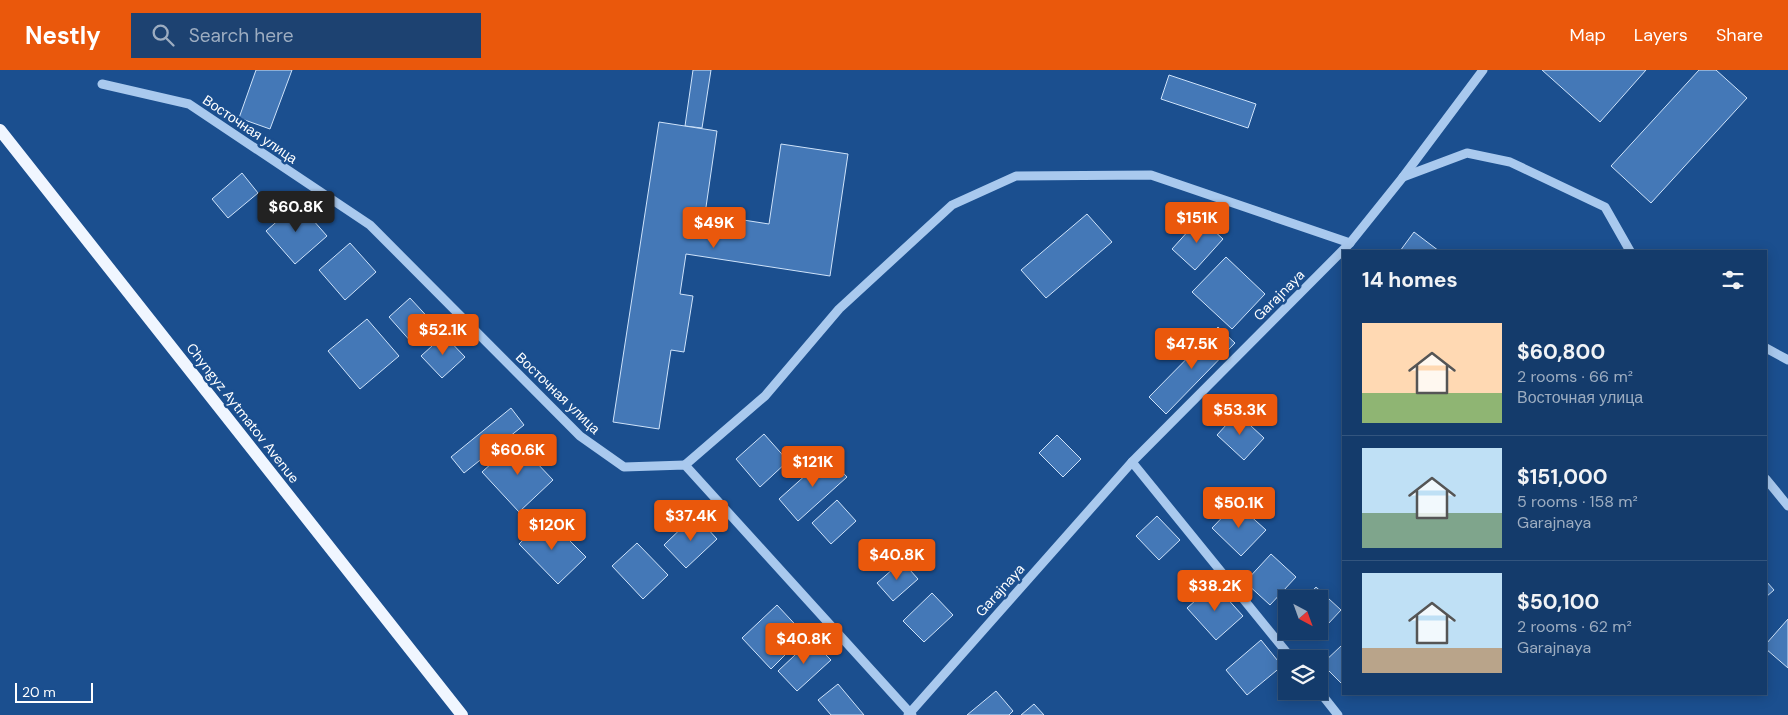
<!DOCTYPE html>
<meta charset="utf-8">
<style>
body{margin:0;font-family:"DM Sans",sans-serif;background:#1d4271;color:#f1f3f6;height:100vh;display:flex;flex-direction:column;font-size:19px;white-space:nowrap}
*{box-sizing:border-box;margin:0}
p{font-size:16px;color:#9dadc1}
.icon{flex:none;width:28px;height:28px;fill:none;stroke:currentColor;stroke-width:2;stroke-linecap:round;stroke-linejoin:round}
.map{position:relative;flex:1;overflow:hidden}
.details{position:absolute;left:1342px;top:180px;width:425px;height:445px;display:flex;flex-direction:column;background:#143b6b;border-radius:0px;box-shadow:0 2px 12px #0003,0 0 0 1px #33557e}
.details>*{flex:none}
.needle{width:32px;rotate:139deg}
.buttons{position:absolute;left:1278px;top:520px;display:grid;gap:10px}
.buttons a{display:grid;place-items:center;width:50px;height:50px;border-radius:0px;background:#143b6b;box-shadow:0 2px 12px #0003,0 0 0 1px #33557e;font-size:25px}
.scale{position:absolute;left:15px;bottom:12px;width:78px;box-sizing:border-box;padding-left:5px;border:2px solid #fff;border-top:0;font-size:14px;line-height:18px;white-space:nowrap;color:#fff;-webkit-text-stroke:4px #1b4f8f;paint-order:stroke}
.price{position:absolute;translate:-50% -42px;padding:0 11px;border-radius:5px;background:#ea580c;color:#fff;font-size:16px;line-height:32px;filter:drop-shadow(0 1px 2px #0008)}
.price::after{content:'';position:absolute;left:50%;top:30px;width:15px;height:11px;margin-left:-8px;background:inherit;clip-path:polygon(0 0,100% 0,50% 100%)}
.price.on{background:#222;color:#fff}
ul{padding:0;list-style:none}
li{display:flex;align-items:center;gap:15px;height:125px;padding:0 20px}
li+li{border-top:1px solid #33557e}
li span{display:grid;place-items:center;flex:none;width:140px;height:100px;border-radius:0px;color:#555}
li>.icon{margin-inline-start:auto}
span .icon{width:60px;height:60px;fill:#fffc;stroke-width:1}
li b{font-size:21px}
h2{display:flex;justify-content:space-between;align-items:center;height:60px;padding:0 20px;font-size:21px}
header{display:flex;align-items:center;gap:30px;box-sizing:border-box;height:70px;padding:0 25px;background:#ea580c;color:#fff}
header strong{font-size:24px}
nav{display:flex;gap:28px;margin-inline-start:auto;font-size:18px}
.search{width:350px;height:45px;background:#1d4271;display:flex;align-items:center;gap:12px;box-sizing:border-box;padding:0 18px;border-radius:0px;color:#9dadc1;font-size:19px}
.map>svg:first-child{display:block}
.building{fill:#4478b7;stroke:#cfe3fa}
.lines{fill:none;stroke-linecap:round;stroke-linejoin:round}
.minor{stroke:#a9c9ee;stroke-width:9}
.major{stroke:#f0f6ff;stroke-width:12}
.labels{text-anchor:middle;dominant-baseline:central;stroke-width:5;stroke-linejoin:round;paint-order:stroke}
.street-label{font-size:14px;fill:#fff;stroke:#1b4f8f}
</style>
<header>
<strong>Nestly</strong>
<div class="search"><svg class="icon" aria-label="search" viewBox="0 0 24 24"><circle cx="10" cy="10" r="6"/><path d="M15 15l6 6"/></svg>Search here</div>
<nav><a>Map</a><a>Layers</a><a>Share</a></nav>
</header>
<div class="map">
<svg width="1788" height="645" viewBox="0 0 1788 645">
<rect width="100%" height="100%" fill="#1b4f8f"/>
<g class="building">
<polygon points="256,0 292,0 270,59 239,48"/>
<polygon points="693,0 711,0 702,58 685,56"/>
<polygon points="1542,0 1646,0 1600,52"/>
<polygon points="1699,0 1716,0 1747,28 1651,133 1611,96"/>
<polygon points="1169,5 1256,34 1248,58 1161,29"/>
<polygon points="659,52 717,61 705,144 769,154 781,74 848,84 830,206 686,184 680,224 693,226 684,282 671,280 659,359 613,352"/>
<polygon points="242,103 258,123 228,148 212,129"/>
<polygon points="298,133 327,166 295,194 266,161"/>
<polygon points="1087,144 1112,172 1046,228 1021,200"/>
<polygon points="1200,148 1223,169 1195,200 1172,179"/>
<polygon points="1414,162 1439,181 1400,181"/>
<polygon points="350,173 376,202 345,230 319,200"/>
<polygon points="1226,187 1265,224 1232,259 1192,222"/>
<polygon points="410,228 434,254 413,274 389,247"/>
<polygon points="367,249 399,286 360,319 328,281"/>
<polygon points="1218,257 1235,273 1166,344 1149,327"/>
<polygon points="444,265 465,287 442,308 421,286"/>
<polygon points="511,338 524,355 464,403 451,387"/>
<polygon points="1237,343 1264,368 1244,390 1217,365"/>
<polygon points="764,364 788,391 760,417 736,389"/>
<polygon points="1057,365 1081,389 1063,407 1039,383"/>
<polygon points="516,371 553,410 519,442 482,402"/>
<polygon points="827,386 847,407 798,451 779,429"/>
<polygon points="837,430 856,451 831,474 812,453"/>
<polygon points="1236,433 1266,460 1241,486 1212,458"/>
<polygon points="695,445 717,469 686,498 664,475"/>
<polygon points="1157,446 1180,470 1159,490 1136,466"/>
<polygon points="546,447 586,487 558,514 519,474"/>
<polygon points="637,473 668,505 643,529 612,496"/>
<polygon points="1271,484 1296,507 1270,535 1245,512"/>
<polygon points="902,491 918,509 893,531 877,513"/>
<polygon points="1766,511 1774,520 1766,527"/>
<polygon points="1214,514 1243,546 1216,570 1187,538"/>
<polygon points="1316,517 1341,540 1314,569 1306,561 1319,561 1319,529 1305,529"/>
<polygon points="932,523 953,545 924,572 903,551"/>
<polygon points="777,535 805,565 771,599 742,568"/>
<polygon points="1788,549 1788,598 1766,579 1766,574"/>
<polygon points="811,570 831,590 797,621 778,601"/>
<polygon points="1261,570 1282,596 1247,625 1226,600"/>
<polygon points="1341,576 1344,578 1344,616 1322,594"/>
<polygon points="838,614 864,645 831,645 818,630"/>
<polygon points="996,621 1013,641 1009,645 967,645"/>
<polygon points="1034,634 1044,645 1021,645"/>
</g>
<g class="lines">
<g class="minor">
<polyline points="102,14 189,34 370,155 580,366 624,397 685,395 912,645"/>
<polyline points="1403,107 1483,0"/>
<polyline points="1766,278 1788,290"/>
<polyline points="1132,392 1292,589"/>
<polyline points="685,395 765,326 839,239 952,135 1016,106 1151,105 1350,173"/>
<polyline points="1766,409 1788,436"/>
<polyline points="1319,621 1338,645"/>
<polyline points="908,645 1132,392 1350,173 1403,107 1467,83 1510,92 1605,137 1630,181"/>
</g>
<polyline class="major" points="0,60 462,645"/>
</g>
<g class="labels">
<g class="street-label">
<text transform="translate(250 59) rotate(34)">Восточная улица</text>
<text transform="translate(1279 225) rotate(-45)">Garajnaya</text>
<text transform="translate(558 323) rotate(44)">Восточная улица</text>
<text transform="translate(243 343) rotate(52)">Chyngyz Aytmatov Avenue</text>
<text transform="translate(1000 520) rotate(-48)">Garajnaya</text>
</g>
</g>
</svg>
<div class="buttons">
<a><svg class="needle" viewBox="-14 -14 28 28"><path d="M0-13l5 13h-10z" fill="#e53935"/><path d="M0 13l5-13h-10z" fill="#9dadc1"/></svg></a>
<a><svg class="icon" aria-label="layers" viewBox="0 0 24 24"><path d="M12 4l9 5-9 5-9-5zM3 14l9 5 9-5"/></svg></a>
</div>
<div class="scale">20 m</div>
<b class="price on" style="left:296px;top:163px">$60.8K</b>
<b class="price" style="left:1197px;top:174px">$151K</b>
<b class="price" style="left:714px;top:179px">$49K</b>
<b class="price" style="left:443px;top:286px">$52.1K</b>
<b class="price" style="left:1192px;top:300px">$47.5K</b>
<b class="price" style="left:1240px;top:366px">$53.3K</b>
<b class="price" style="left:518px;top:406px">$60.6K</b>
<b class="price" style="left:813px;top:418px">$121K</b>
<b class="price" style="left:1239px;top:459px">$50.1K</b>
<b class="price" style="left:691px;top:472px">$37.4K</b>
<b class="price" style="left:552px;top:481px">$120K</b>
<b class="price" style="left:897px;top:511px">$40.8K</b>
<b class="price" style="left:1215px;top:542px">$38.2K</b>
<b class="price" style="left:804px;top:595px">$40.8K</b>
<section class="details">
<h2>14 homes<svg class="icon" aria-label="filters" viewBox="0 0 24 24"><path d="M4 7h16M4 17h16"/><circle cx="9" cy="7" r="2"/><circle cx="15" cy="17" r="2"/></svg></h2>
<ul>
<li><span style="background:linear-gradient(#ffd9b3 70%,#8fb573 0)"><svg class="icon" aria-label="home" viewBox="0 0 24 24"><path d="M3 11l9-7 9 7M6 9v11h12V9"/></svg></span><div><b>$60,800</b><p>2 rooms · 66 m²</p><p>Восточная улица</p></div></li>
<li><span style="background:linear-gradient(#bfe0f5 65%,#7fa58c 0)"><svg class="icon" aria-label="home" viewBox="0 0 24 24"><path d="M3 11l9-7 9 7M6 9v11h12V9"/></svg></span><div><b>$151,000</b><p>5 rooms · 158 m²</p><p>Garajnaya</p></div></li>
<li><span style="background:linear-gradient(#bfe0f5 75%,#b9a48a 0)"><svg class="icon" aria-label="home" viewBox="0 0 24 24"><path d="M3 11l9-7 9 7M6 9v11h12V9"/></svg></span><div><b>$50,100</b><p>2 rooms · 62 m²</p><p>Garajnaya</p></div></li>
</ul>
</section>
</div>
